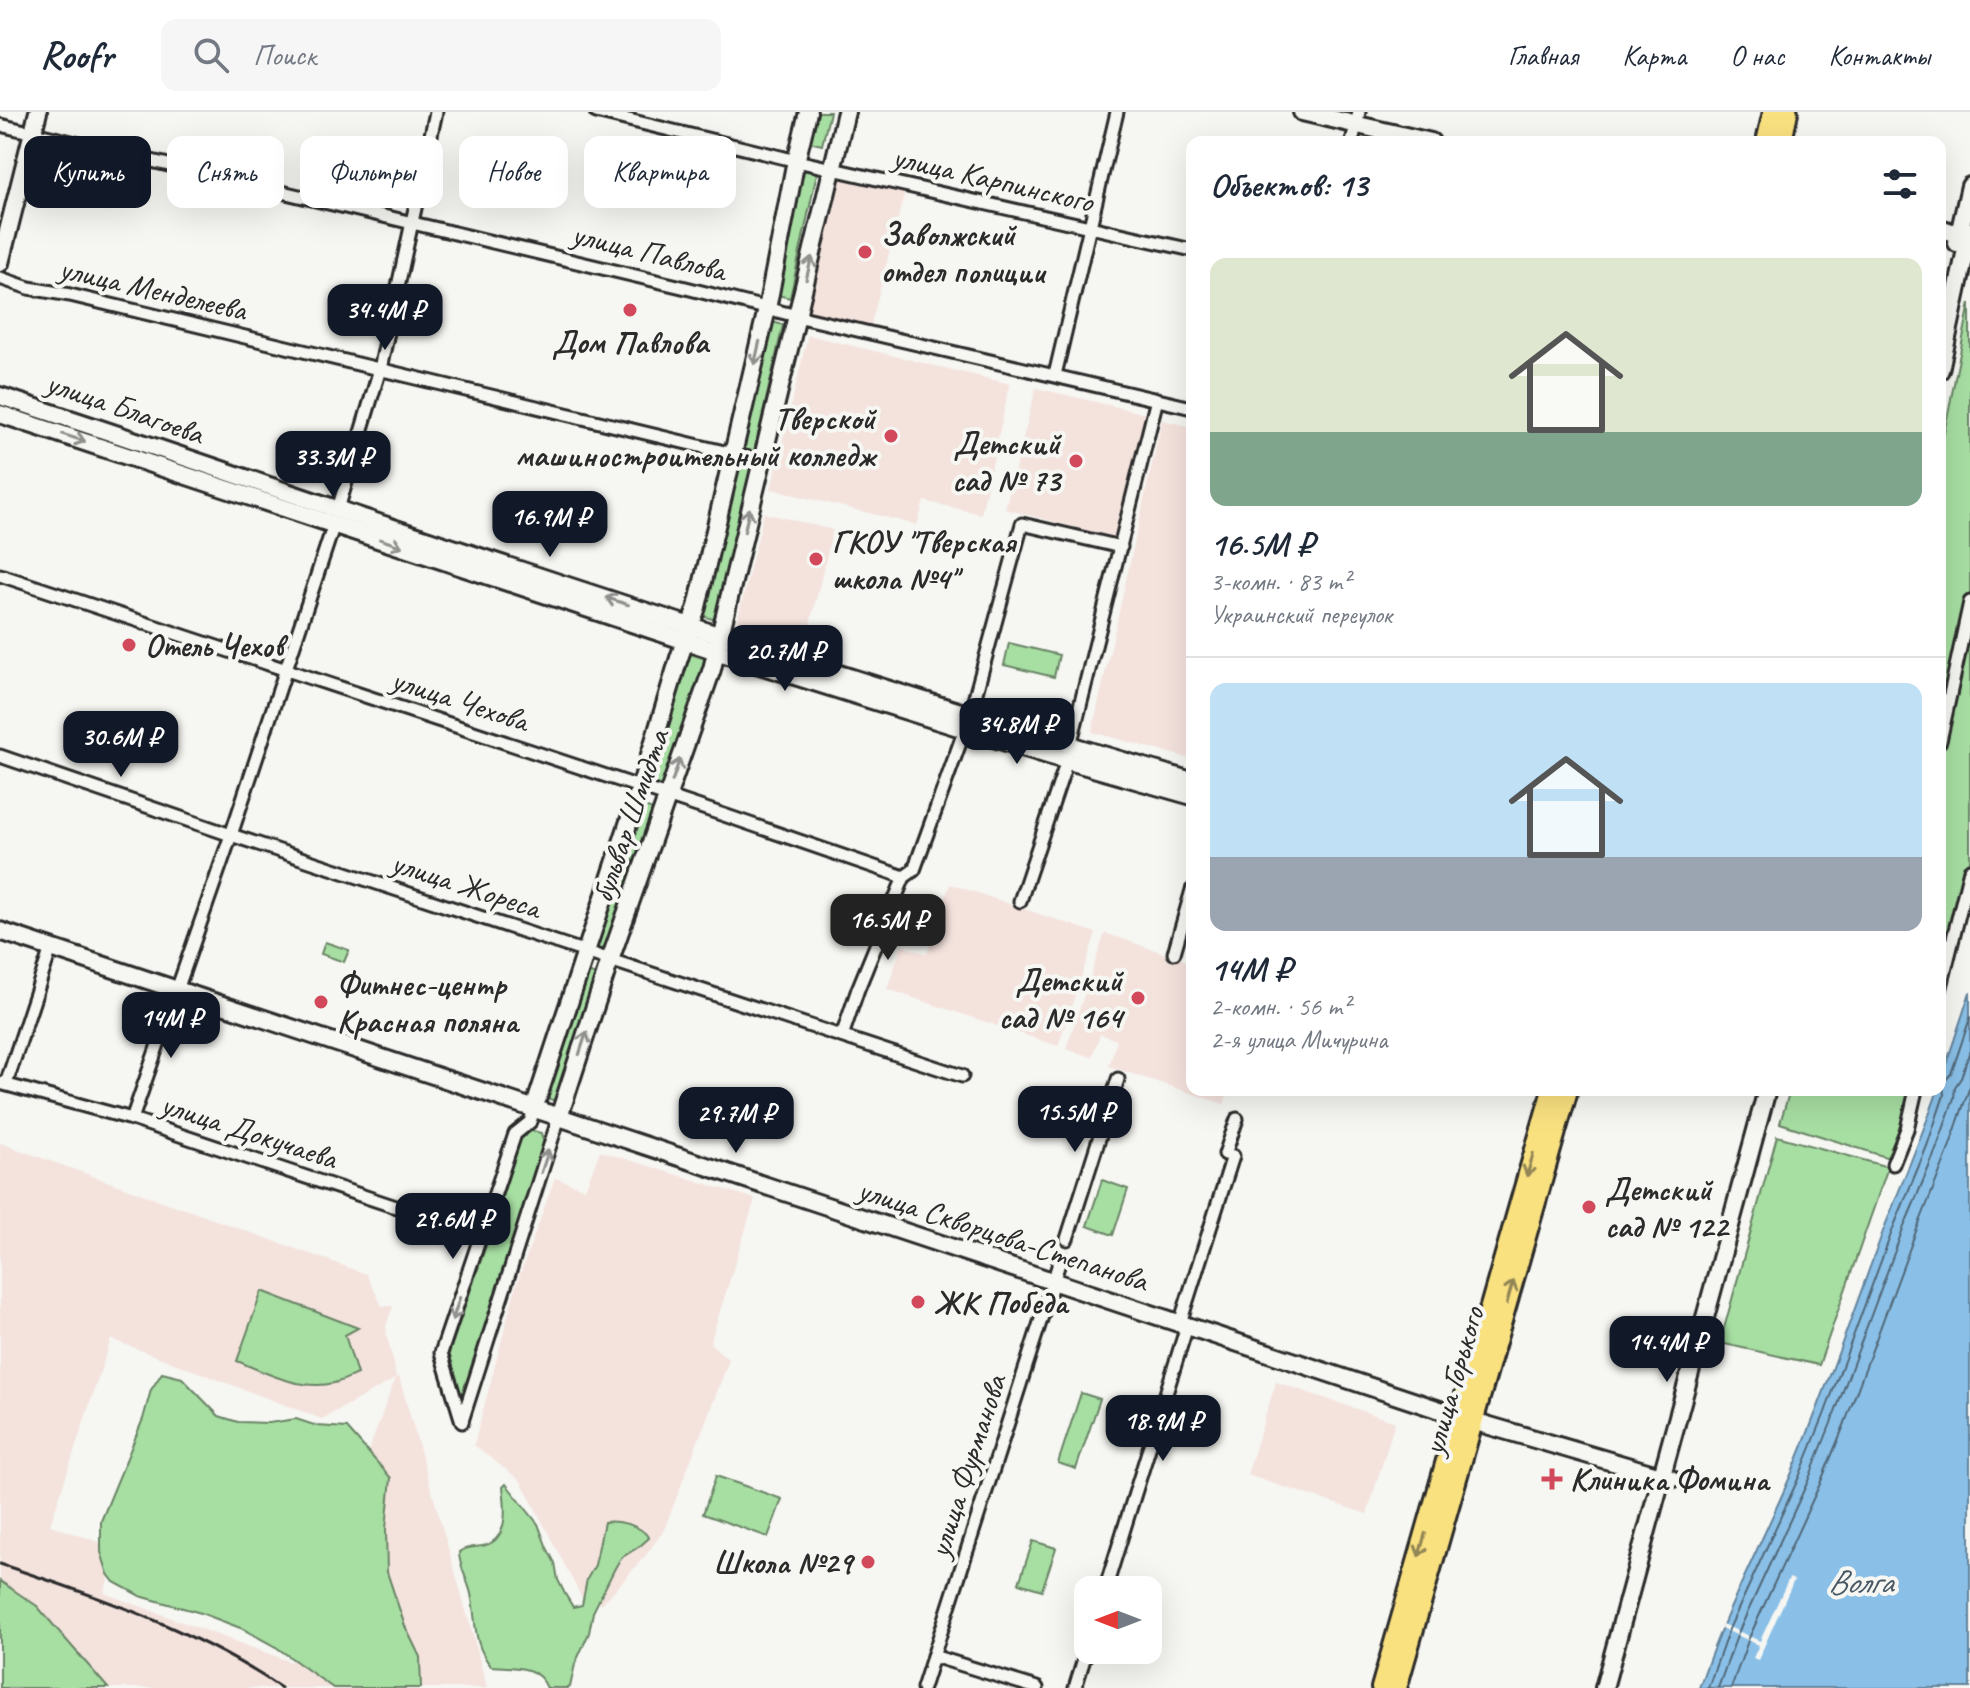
<!DOCTYPE html>
<html lang="ru">
<meta charset="utf-8">
<style>
body{margin:0;font-family:Caveat,sans-serif;background:#f6f6f7;color:#1f2937;height:100vh;display:flex;flex-direction:column;font-size:30px;white-space:nowrap}
*{box-sizing:border-box;margin:0}
p{font-size:26px;color:#747a83}
.icon{flex:none;width:44px;height:44px;fill:none;stroke:currentColor;stroke-width:2;stroke-linecap:round;stroke-linejoin:round}
.map{position:relative;flex:1;overflow:hidden}
.details{position:absolute;left:1186px;top:24px;width:760px;height:960px;display:flex;flex-direction:column;background:#fff;border-radius:16px;box-shadow:0 8px 32px #0002}
.details>*{flex:none}
.guide{position:absolute;left:24px;top:24px;width:760px;height:72px;display:flex;gap:16px}
.needle{width:52px;rotate:270deg}
.fabs{position:absolute;left:1074px;top:1464px;display:grid;gap:16px}
.fabs a{display:grid;place-items:center;width:88px;height:88px;border-radius:16px;background:#fff;box-shadow:0 8px 32px #0002;font-size:40px}
.price{position:absolute;translate:-50% -68px;padding:0 18px;border-radius:16px;background:#111827;color:#fff;font-size:26px;line-height:52px;filter:drop-shadow(0 2px 4px #0008)}
.price::after{content:'';position:absolute;left:50%;top:48px;width:24px;height:18px;margin-left:-12px;background:inherit;clip-path:polygon(0 0,100% 0,50% 100%)}
.price.on{background:#222;color:#fff}
ul{padding:0;list-style:none}
li{display:grid;align-content:center;gap:16px;height:424px;padding:0 24px}
li+li{border-top:2px solid #e0e1e3}
li span{display:grid;place-items:center;height:248px;border-radius:16px;color:#555}
li>.icon{margin-inline-start:auto}
span .icon{width:144px;height:144px;fill:#fffc;stroke-width:1}
li b{font-size:34px}
h2{display:flex;justify-content:space-between;align-items:center;height:96px;padding:0 24px;font-size:34px}
.pill{padding:0 28px;border-radius:16px;background:#fff;box-shadow:0 8px 32px #0002;font-size:28px;line-height:72px}
.pill.on{background:#111827;color:#fff}
header{display:flex;align-items:center;gap:48px;box-sizing:border-box;height:112px;padding:0 40px;background:#fff;border-bottom:2px solid #e0e1e3}
header strong{font-size:38px}
nav{display:flex;gap:44px;margin-inline-start:auto;font-size:28px}
.search{width:560px;height:72px;background:#f6f6f7;display:flex;align-items:center;gap:20px;box-sizing:border-box;padding:0 28px;border-radius:16px;color:#747a83;font-size:30px}
.map>svg:first-child{display:block}
.built{fill:#f4e2dd;fill-rule:evenodd}
.green{fill:#a7dea2;stroke:#698466;stroke-width:2}
.water{fill:#8ac0e8;stroke:#64849c;stroke-width:2}
.pier{fill:#f6f6f2}
.lines{fill:none;stroke-linecap:round;stroke-linejoin:round}
.shore{stroke:#516777;stroke-width:2}
.street-tunnel{stroke:#cdcdca;stroke-width:11;stroke-dasharray:11 5.5;stroke-linecap:butt}
.street-casing{stroke:#2b2b2b;stroke-width:17}
.secondary-casing{stroke:#2b2b2b;stroke-width:22}
.primary-casing{stroke:#2b2b2b;stroke-width:24}
.street{stroke:#f6f6f2;stroke-width:11}
.secondary{stroke:#f6f6f2;stroke-width:16}
.primary{stroke:#fae180;stroke-width:18}
.rail{stroke:#2b2b2b;stroke-width:3}
.oneway{stroke:#90908e}
.oneway2{stroke:#928656}
.poi-dot{fill:#d1495b;stroke:#f6f6f2;stroke-width:3}
.labels{text-anchor:middle;dominant-baseline:central;stroke-width:8;stroke-linejoin:round;paint-order:stroke}
.street-label{font-size:32px;fill:#2b2b2b;stroke:#f6f6f2}
.poi-label{font-size:32px;font-weight:bold;fill:#2b2b2b;stroke:#f6f6f2;text-anchor:start}
.water-label{font-size:34px;font-style:italic;fill:#485864;stroke:#f6f6f2}
</style>
<header>
<strong>Roofr</strong>
<div class="search"><svg class="icon" aria-label="search" viewBox="0 0 24 24"><circle cx="10" cy="10" r="6"/><path d="M15 15l6 6"/></svg>Поиск</div>
<nav><a>Главная</a><a>Карта</a><a>О нас</a><a>Контакты</a></nav>
</header>
<div class="map">
<svg width="1970" height="1576" viewBox="0 0 1970 1576">
<rect width="100%" height="100%" fill="#f6f6f2"/>
<filter id="ink" filterUnits="userSpaceOnUse"><feTurbulence type="fractalNoise" baseFrequency=".0125" numOctaves="2"/><feDisplacementMap in="SourceGraphic" scale="16" xChannelSelector="R" yChannelSelector="G"/><feConvolveMatrix kernelMatrix="1 2 1 2 8 2 1 2 1" color-interpolation-filters="sRGB"/></filter>
<g filter="url(#ink)">
<g class="built">
<polygon points="840,64 905,79 870,216 807,201"/>
<polygon points="808,223 1010,272 981,402 924,389 917,413 771,377"/>
<polygon points="1036,276 1146,302 1116,426 1005,397"/>
<polygon points="1162,308 1192,315 1192,647 1092,620"/>
<polygon points="764,401 833,418 804,536 736,514"/>
<polygon points="950,772 1096,821 1058,934 887,877 902,834 927,842"/>
<polygon points="1105,821 1192,851 1192,978 1229,978 1224,992 1109,954 1117,928 1100,922 1092,945 1066,937"/>
<path d="M0,1031L366,1162L382,1194H393L386,1214L387,1225L394,1252L396,1266L399,1265L473,1523L487,1576H0ZM111,1227L322,1307L395,1267L291,1550L104,1481L118,1437L50,1413Z"/>
<polygon points="600,1039 755,1087 710,1231 729,1248 664,1418 646,1443 602,1492 582,1486 521,1369 474,1333 516,1174 555,1066 585,1077"/>
<polygon points="1276,1270 1395,1310 1367,1402 1247,1363"/>
</g>
<g class="green">
<polygon points="816,0 830,0 822,33 809,30"/>
<polygon points="351,30 359,32 349,78 341,76"/>
<polygon points="801,57 817,61 790,186 774,182"/>
<polygon points="1970,191 1970,752 1940,879 1940,342"/>
<polygon points="769,209 783,213 716,508 702,504"/>
<polygon points="1009,531 1059,543 1054,565 1004,553"/>
<polygon points="690,542 706,547 661,674 646,668"/>
<polygon points="639,693 653,698 605,843 591,838"/>
<polygon points="325,830 349,838 344,850 321,842"/>
<polygon points="585,859 599,864 558,990 544,985"/>
<polygon points="1790,978 1911,978 1892,1047 1780,1011"/>
<polygon points="530,1018 541,1021 544,1032 461,1286 449,1241 497,1102 520,1026"/>
<polygon points="1777,1024 1888,1055 1819,1253 1720,1231"/>
<polygon points="1102,1068 1128,1077 1113,1123 1087,1114"/>
<path d="M262,1179L358,1216L345,1223L357,1262C350,1265 342,1269 334,1271C301,1279 266,1261 237,1249Z"/>
<polygon points="162,1261 182,1266 219,1304 238,1310 269,1311 296,1307 317,1314 347,1316 391,1366 386,1417 387,1460 405,1514 420,1545 421,1576 333,1576 276,1535 243,1517 201,1501 140,1484 114,1470 108,1462 101,1440 101,1409 143,1307 151,1278"/>
<polygon points="1081,1281 1100,1287 1076,1357 1058,1351"/>
<polygon points="716,1364 782,1387 768,1425 703,1402"/>
<path d="M506,1372L538,1412L547,1436L555,1451L558,1468L565,1482L573,1495L582,1493L587,1467L595,1453L604,1410C619,1408 641,1413 649,1426L640,1434L621,1446L615,1456L593,1500L589,1521L575,1552L570,1575L568,1576H547C537,1552 514,1556 491,1554C472,1531 477,1510 471,1482C468,1468 459,1455 459,1440C469,1432 481,1437 491,1431C509,1420 505,1392 503,1375Z"/>
<polygon points="1033,1429 1056,1436 1042,1478 1019,1471"/>
<polygon points="0,1469 37,1494 108,1576 0,1576"/>
</g>
<path class="water" d="M1970,880V1576H1699C1724,1501 1762,1431 1793,1358C1826,1278 1855,1196 1885,1114C1903,1068 1922,1024 1938,978H1940V971Z"/>
<polygon class="pier" points="1789,1466 1794,1468 1758,1548 1753,1546 1759,1533 1721,1516 1722,1512 1760,1529"/>
<g class="lines">
<g class="shore">
<polyline points="1708,1576 1729,1517 1799,1365 1824,1303 1894,1114 1927,1034 1944,983 1943,971 1951,962 1970,906"/>
<polyline points="1718,1576 1738,1521 1808,1369 1833,1306 1903,1117 1936,1038 1954,986 1955,975 1961,966 1970,938"/>
<polyline points="1731,1576 1749,1526 1819,1374 1845,1311 1915,1122 1947,1042 1970,974"/>
</g>
<polyline class="street-tunnel" points="1060,1148 1067,1127"/>
<defs>
<g id="street">
<polyline points="596,0 797,49 1192,138"/>
<polyline points="0,13 682,175 797,204 1192,296"/>
<polyline points="1352,30 1359,0"/>
<polyline points="0,166 29,176 70,183 762,349"/>
<polyline points="1055,263 1117,0"/>
<polyline points="338,397 380,257 436,0"/>
<polyline points="0,463 724,703 904,765"/>
<polyline points="970,603 1022,412 1121,435"/>
<polyline points="1940,629 1970,490"/>
<polyline points="1070,634 1157,287"/>
<polyline points="0,644 231,723 962,964"/>
<polyline points="1020,789 1067,649"/>
<polyline points="1174,841 1192,778"/>
<polyline points="1940,879 1970,758"/>
<polyline points="842,924 858,877 904,765 914,758 965,617"/>
<polyline points="0,971 132,1007 480,1123"/>
<polyline points="6,972 51,836"/>
<polyline points="132,1007 231,723 334,412"/>
<polyline points="1893,1052 1907,1017 1916,978"/>
<polyline points="1067,1127 1118,967"/>
<polyline points="1180,1211 1233,1044 1225,1042 1237,1007"/>
<polyline points="462,1309 559,1005"/>
<polyline points="462,1310 441,1241 515,1022 530,1010 534,997"/>
<polyline points="1105,1478 1187,1214"/>
<polyline points="933,1544 1037,1576"/>
<polyline points="923,1576 1060,1148"/>
<polyline points="1075,1576 1088,1534"/>
</g>
<g id="secondary">
<polyline points="1302,0 1431,30"/>
<polyline points="1940,116 1969,126"/>
<polyline points="1957,131 1970,74"/>
<polyline points="0,151 38,0"/>
<polyline points="1940,258 1970,119"/>
<path d="M0,284C156,334 310,389 465,440C706,520 948,599 1192,669"/>
<polyline points="0,302 731,544 1051,644 1192,684"/>
<polyline points="0,819 1473,1309 1671,1367"/>
<polyline points="534,997 640,676 679,546 697,495 767,197 794,58 808,0"/>
<polyline points="559,1005 610,848 712,557 846,0"/>
<polyline points="1604,1576 1767,978"/>
</g>
<g id="primary">
<polyline points="1766,30 1773,0"/>
<polyline points="1782,30 1788,0"/>
<polyline points="1381,1576 1552,978"/>
<polyline points="1397,1576 1568,978"/>
</g>
</defs>
<use href="#street" class="street-casing"/>
<use href="#secondary" class="secondary-casing"/>
<use href="#primary" class="primary-casing"/>
<use href="#street" class="street"/>
<use href="#secondary" class="secondary"/>
<use href="#primary" class="primary"/>
<path class="rail" d="M0,1452C97,1484 196,1518 281,1576"/>
</g>
<defs><path id="oneway-shaft" d="M-6 0H5M1.5-3L5.5 0L1.5 3" fill="none" stroke-width="1.6" stroke-linecap="round" stroke-linejoin="round" transform="scale(2)"/></defs>
<g class="oneway">
<use href="#oneway-shaft" transform="translate(809 156) rotate(-76)"/>
<use href="#oneway-shaft" transform="translate(757 241) rotate(103)"/>
<use href="#oneway-shaft" transform="translate(74 326) rotate(18)"/>
<use href="#oneway-shaft" transform="translate(747 408) rotate(-77)"/>
<use href="#oneway-shaft" transform="translate(391 431) rotate(19)"/>
<use href="#oneway-shaft" transform="translate(617 489) rotate(-162)"/>
<use href="#oneway-shaft" transform="translate(676 658) rotate(-71)"/>
<use href="#oneway-shaft" transform="translate(583 931) rotate(-72)"/>
<use href="#oneway-shaft" transform="translate(545 1049) rotate(-72)"/>
<use href="#oneway-shaft" transform="translate(456 1197) rotate(108)"/>
</g>
<g class="oneway2">
<use href="#oneway-shaft" transform="translate(1530 1053) rotate(106)"/>
<use href="#oneway-shaft" transform="translate(1510 1180) rotate(-74)"/>
<use href="#oneway-shaft" transform="translate(1422 1433) rotate(106)"/>
</g>
</g>
<g class="poi-dot">
<circle cx="865" cy="140" r="8"/>
<circle cx="630" cy="198" r="8"/>
<circle cx="891" cy="324" r="8"/>
<circle cx="1076" cy="349" r="8"/>
<circle cx="816" cy="447" r="8"/>
<circle cx="129" cy="533" r="8"/>
<circle cx="1138" cy="886" r="8"/>
<circle cx="321" cy="890" r="8"/>
<circle cx="1589" cy="1095" r="8"/>
<circle cx="918" cy="1190" r="8"/>
<path d="M1548 1355h8v8h8v8h-8v8h-8v-8h-8v-8h8z"/>
<circle cx="868" cy="1450" r="8"/>
</g>
<g class="labels">
<g class="street-label">
<text transform="translate(993 67) rotate(13)">улица Карпинского</text>
<text transform="translate(649 140) rotate(14)">улица Павлова</text>
<text transform="translate(153 177) rotate(13)">улица Менделеева</text>
<text transform="translate(125 296) rotate(19)">улица Благоева</text>
<text transform="translate(460 588) rotate(18)">улица Чехова</text>
<text transform="translate(630 704) rotate(-71)">бульвар Шмидта</text>
<text transform="translate(466 773) rotate(18)">улица Жореса</text>
<text transform="translate(249 1019) rotate(18)">улица Докучаева</text>
<text transform="translate(1003 1123) rotate(18)">улица Скворцова-Степанова</text>
<text transform="translate(1453 1269) rotate(-74)">улица Горького</text>
<text transform="translate(967 1354) rotate(-72)">улица Фурманова</text>
</g>
<g class="poi-label">
<text x="881" y="122">Заволжский<tspan x="881" dy="37">отдел полиции</tspan></text>
<text x="630" y="230" text-anchor="middle">Дом Павлова</text>
<text x="875" y="306" text-anchor="end">Тверской<tspan x="875" dy="37">машиностроительный колледж</tspan></text>
<text x="1060" y="331" text-anchor="end">Детский<tspan x="1060" dy="37">сад № 73</tspan></text>
<text x="832" y="429">ГКОУ "Тверская<tspan x="832" dy="37">школа №4"</tspan></text>
<text x="145" y="533">Отель Чехов</text>
<text x="1122" y="868" text-anchor="end">Детский<tspan x="1122" dy="37">сад № 164</tspan></text>
<text x="337" y="872">Фитнес-центр<tspan x="337" dy="37">Красная поляна</tspan></text>
<text x="1605" y="1077">Детский<tspan x="1605" dy="37">сад № 122</tspan></text>
<text x="934" y="1190">ЖК Победа</text>
<text x="1570" y="1367">Клиника Фомина</text>
<text x="852" y="1450" text-anchor="end">Школа №29</text>
</g>
<g class="water-label">
<text x="1860" y="1469">Волга</text>
</g>
</g>
</svg>
<div class="fabs">
<a><svg class="needle" viewBox="-14 -14 28 28"><path d="M0-13l5 13h-10z" fill="#e53935"/><path d="M0 13l5-13h-10z" fill="#747a83"/></svg></a>
</div>
<b class="price" style="left:385px;top:240px">34.4M ₽</b>
<b class="price" style="left:333px;top:387px">33.3M ₽</b>
<b class="price" style="left:550px;top:447px">16.9M ₽</b>
<b class="price" style="left:785px;top:581px">20.7M ₽</b>
<b class="price" style="left:1017px;top:654px">34.8M ₽</b>
<b class="price" style="left:121px;top:667px">30.6M ₽</b>
<b class="price on" style="left:888px;top:850px">16.5M ₽</b>
<b class="price" style="left:171px;top:948px">14M ₽</b>
<b class="price" style="left:1075px;top:1042px">15.5M ₽</b>
<b class="price" style="left:736px;top:1043px">29.7M ₽</b>
<b class="price" style="left:453px;top:1149px">29.6M ₽</b>
<b class="price" style="left:1667px;top:1272px">14.4M ₽</b>
<b class="price" style="left:1163px;top:1351px">18.9M ₽</b>
<div class="guide">
<a class="pill on">Купить</a>
<a class="pill">Снять</a>
<a class="pill">Фильтры</a>
<a class="pill">Новое</a>
<a class="pill">Квартира</a>
</div>
<section class="details">
<h2>Объектов: 13<svg class="icon" aria-label="filters" viewBox="0 0 24 24"><path d="M4 7h16M4 17h16"/><circle cx="9" cy="7" r="2"/><circle cx="15" cy="17" r="2"/></svg></h2>
<ul>
<li><span style="background:linear-gradient(#dfe7d0 70%,#7fa58c 0)"><svg class="icon" aria-label="home" viewBox="0 0 24 24"><path d="M3 11l9-7 9 7M6 9v11h12V9"/></svg></span><div><b>16.5M ₽</b><p>3-комн. · 83 m²</p><p>Украинский переулок</p></div></li>
<li><span style="background:linear-gradient(#bfe0f5 70%,#9aa5b1 0)"><svg class="icon" aria-label="home" viewBox="0 0 24 24"><path d="M3 11l9-7 9 7M6 9v11h12V9"/></svg></span><div><b>14M ₽</b><p>2-комн. · 56 m²</p><p>2-я улица Мичурина</p></div></li>
</ul>
</section>
</div>
